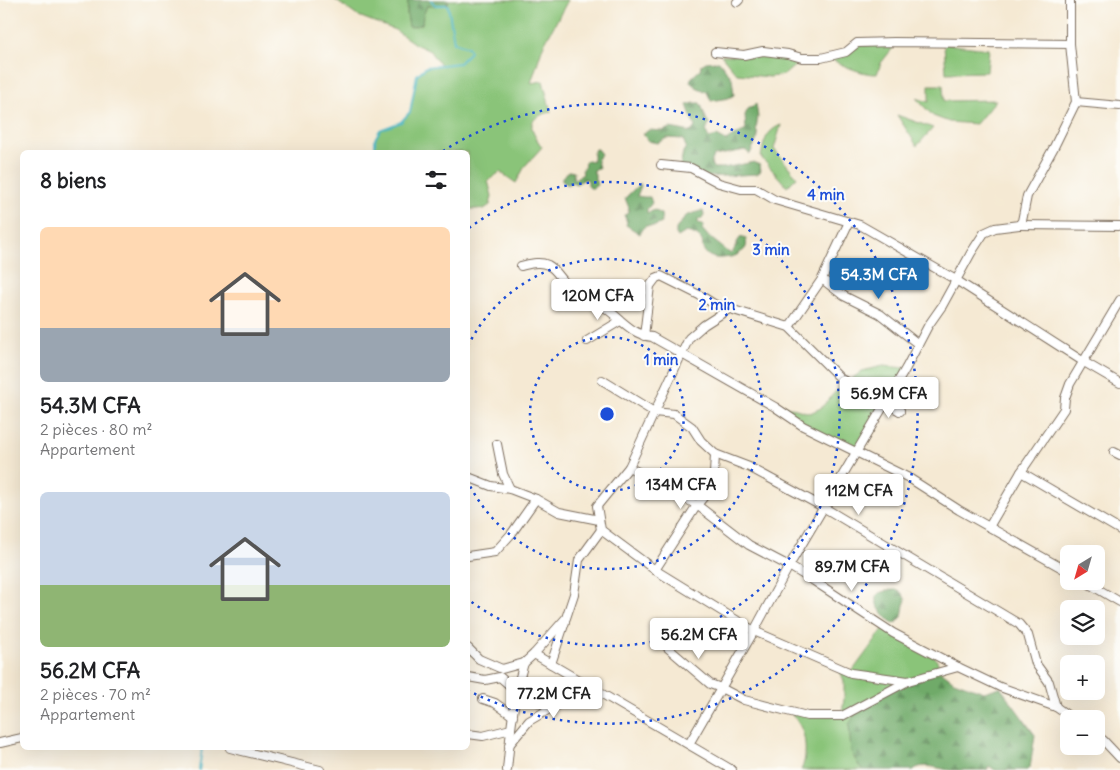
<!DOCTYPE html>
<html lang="fr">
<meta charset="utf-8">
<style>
body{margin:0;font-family:Delius,sans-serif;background:#f2f2f2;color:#202124;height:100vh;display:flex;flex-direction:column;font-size:19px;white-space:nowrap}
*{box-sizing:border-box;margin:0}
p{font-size:16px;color:#757577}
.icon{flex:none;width:28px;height:28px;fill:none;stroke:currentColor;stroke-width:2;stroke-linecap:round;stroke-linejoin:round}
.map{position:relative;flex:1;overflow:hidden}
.side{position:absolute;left:20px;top:150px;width:450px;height:600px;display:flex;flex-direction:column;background:#fff;border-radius:8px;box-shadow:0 5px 20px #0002}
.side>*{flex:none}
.needle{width:32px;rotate:217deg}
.controls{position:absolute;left:1060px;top:545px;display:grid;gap:10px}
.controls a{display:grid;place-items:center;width:45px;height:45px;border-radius:8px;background:#fff;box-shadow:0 5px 20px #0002;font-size:25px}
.price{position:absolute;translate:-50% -42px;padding:0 11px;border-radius:5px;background:#fff;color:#222;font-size:16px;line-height:32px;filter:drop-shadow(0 1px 2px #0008)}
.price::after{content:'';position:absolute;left:50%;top:30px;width:15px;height:11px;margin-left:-8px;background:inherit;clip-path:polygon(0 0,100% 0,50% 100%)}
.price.on{background:#1f6fb2;color:#fff}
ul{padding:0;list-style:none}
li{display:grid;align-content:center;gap:10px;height:265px;padding:0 20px}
li span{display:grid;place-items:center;height:155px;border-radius:8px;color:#555}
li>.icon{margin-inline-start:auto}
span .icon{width:90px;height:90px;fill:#fffc;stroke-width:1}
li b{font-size:21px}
h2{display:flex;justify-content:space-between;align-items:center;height:60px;padding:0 20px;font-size:21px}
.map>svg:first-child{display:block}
.grass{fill:#8ac479;stroke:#62774c}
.forest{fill:url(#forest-firs);stroke:#556a44}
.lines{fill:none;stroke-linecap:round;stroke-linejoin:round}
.stream{stroke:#4cb7c8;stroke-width:2}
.minor-casing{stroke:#7c6d5d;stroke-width:10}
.minor{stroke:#fff;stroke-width:8}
.ring{fill:none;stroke:#1d4ed8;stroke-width:2.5;stroke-dasharray:2.5 5}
.centre{fill:#1d4ed8;stroke:#fdfcf7;stroke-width:2.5}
.ring-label{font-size:15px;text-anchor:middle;font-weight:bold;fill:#1d4ed8;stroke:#fdfcf7;stroke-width:4;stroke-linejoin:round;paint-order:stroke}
</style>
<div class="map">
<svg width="1120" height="770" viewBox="0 0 1120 770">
<defs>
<pattern id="forest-firs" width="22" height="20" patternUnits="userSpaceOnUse" patternTransform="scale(1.25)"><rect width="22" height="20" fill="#6faa69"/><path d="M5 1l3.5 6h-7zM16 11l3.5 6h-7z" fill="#5c8b56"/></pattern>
</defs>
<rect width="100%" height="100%" fill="#fdfcf7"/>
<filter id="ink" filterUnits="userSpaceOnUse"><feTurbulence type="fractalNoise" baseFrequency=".02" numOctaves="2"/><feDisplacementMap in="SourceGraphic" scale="10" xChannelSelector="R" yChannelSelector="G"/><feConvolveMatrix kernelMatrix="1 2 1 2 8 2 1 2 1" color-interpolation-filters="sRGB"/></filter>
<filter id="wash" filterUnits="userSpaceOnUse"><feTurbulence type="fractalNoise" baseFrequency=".0096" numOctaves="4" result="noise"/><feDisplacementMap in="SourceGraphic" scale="20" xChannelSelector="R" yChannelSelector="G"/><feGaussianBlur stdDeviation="1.12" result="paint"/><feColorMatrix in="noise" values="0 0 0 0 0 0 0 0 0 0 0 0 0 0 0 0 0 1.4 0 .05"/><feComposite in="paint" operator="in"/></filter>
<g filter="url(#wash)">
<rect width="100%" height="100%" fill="#f5e9d3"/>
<g class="grass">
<path d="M335,0H408L407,15L422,24L423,15L427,6L448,5V0H568L543,46L531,83L543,81L551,112C524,118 530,130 542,147L525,166L516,183L500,172L488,181L492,196L490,205L484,209H468V152H375V139L380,130L401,122L410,112L417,75L426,67L442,65L436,60L430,51L415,44L395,30L356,15Z"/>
<path d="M896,44L881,63L877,74C863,75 841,65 829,58L858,45Z"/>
<polygon points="944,44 989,49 987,72 946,73"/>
<polygon points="721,55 769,56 792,58 798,63 784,75 770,77 737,74"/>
<polygon points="929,85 943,85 944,101 996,100 976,124 949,122 933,116 916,98 929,102"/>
<polygon points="897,115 933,128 917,146"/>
<path d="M781,125L774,149L797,177L787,187L761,157C764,141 766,131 781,125Z"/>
<polygon points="883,366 906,368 856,452 775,407 782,405 810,413 821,408 836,391 862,371"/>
<path d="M884,628L934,655L942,672L851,740C851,753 854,761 864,770H801C807,759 806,741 802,730C799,723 794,717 791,712L842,716L844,698V681L839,668L851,673Z"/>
</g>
<g class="forest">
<polygon points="408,0 448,0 448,5 427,6 423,15 422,24 412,27 409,27 407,15"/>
<polygon points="719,61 732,78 734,95 729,98 711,101 707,92 696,87 690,82 691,78 700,70 701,65 706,62"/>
<path d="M694,103H700C704,110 704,117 709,123L706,132L709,138L717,136L726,141L732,137L746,130L745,115L748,109L756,104L758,117L756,128L758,137L750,154L745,150L714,156L711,163L713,168H723L754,162L760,165L761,171L757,174L708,177L680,166L683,152L686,147L683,139L667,138L657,143L648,141L643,134L649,130L662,131L670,128L691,132L695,127L687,105Z"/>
<polygon points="595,149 597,149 601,154 597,160 599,168 593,171 595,175 595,180 597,182 597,185 593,188 590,188 588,186 588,180 585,179 576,184 572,182 568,185 562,181 562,177 569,171 574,172 573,178 575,179 583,174 582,170 585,165 584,164 587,160 591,161 593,160 593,153"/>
<polygon points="640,183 641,186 637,196 644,197 650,197 652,203 647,209 647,213 655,210 661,214 662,223 655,226 645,226 640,234 626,225 627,222 624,215 627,214 629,208 625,198"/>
<path d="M700,211H703L704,215L701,219L698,220V223L703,224L705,226L702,229L708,236L731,254C736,249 736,241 741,237L746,239C747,245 747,249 741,252C736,257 730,257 723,258C715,259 707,257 703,249C702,246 703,243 702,241C699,235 691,233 686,232L678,237L676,234V229L686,216Z"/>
<path d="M889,590H899L903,595L906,600L904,605L902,617L896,623L893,624C886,616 874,607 876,596L879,593Z"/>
<path d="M942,672L954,681L984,692L1000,687L1035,735L1030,768L1028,770H995L989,766L987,770C975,770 962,770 951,770C938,769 924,762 913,770H864L859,766L851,752L849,725L859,707L908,681Z"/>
</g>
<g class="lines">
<g class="stream">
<polyline points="375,152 375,139 380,130 401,122 410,112 417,75 426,67 459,63 470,52 468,47 454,42 448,5 435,5 431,0"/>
<polyline points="199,770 202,748"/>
</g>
</g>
</g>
<g filter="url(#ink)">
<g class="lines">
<defs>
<g id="minor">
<polyline points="737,2 739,0"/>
<polyline points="715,52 744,55 763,51 788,54 802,58 821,58 846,52 857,43 894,42 1070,44"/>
<polyline points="1076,102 1120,106"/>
<polyline points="661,165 691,168 719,183 741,189 756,189 775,200 860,225 956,280 1084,362 1120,383"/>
<polyline points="1019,225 1120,226"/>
<path d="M521,266C530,264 539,261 548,265C556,269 560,278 567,285C576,294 589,298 600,304C618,315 630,335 652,337L775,407L803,426L909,478L959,510L1069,572"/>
<polyline points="822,279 844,296 880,314 918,344"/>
<polyline points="729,309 704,325 689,338 629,467 597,506 601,530 655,570 754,631 851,673 908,681 958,667"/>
<polyline points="789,327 822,279 849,222"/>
<polyline points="644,336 650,286 656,278 661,276 703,297 714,304 789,327 841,379 900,411"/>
<polyline points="587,341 620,321"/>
<polyline points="602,380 654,412 674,414 692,427 701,441 715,454 749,467 823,507 1019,624 1028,635 1036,664 1049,682 1056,707"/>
<polyline points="896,386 896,396 900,411"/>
<polyline points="497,444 503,474 510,489"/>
<polyline points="1114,452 1120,455"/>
<polyline points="629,467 697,505 749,545 789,566 814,581 893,633 958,667 1000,687 1056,707 1073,719"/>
<polyline points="1021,472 1120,530"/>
<polyline points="468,477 491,486 510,489 536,499 559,512 599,520"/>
<polyline points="989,527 1021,472 1064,409 1065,398 1070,384 1120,300"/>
<polyline points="468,556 495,552 512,533 536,499"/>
<polyline points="655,570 697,505 710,489 714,474 715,454"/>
<polyline points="1084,581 1120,602"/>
<polyline points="468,648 479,659 502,669 524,663"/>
<polyline points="668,648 710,684 721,688 744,700 807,716 842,716 908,681"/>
<polyline points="534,654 732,770"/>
<polyline points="551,664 565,622"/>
<polyline points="468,677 485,680 500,677 516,691 551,708"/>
<polyline points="483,699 495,703 513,716"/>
<polyline points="468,734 483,736 511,729"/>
<polyline points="1096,735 1103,740 1120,758"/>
<polyline points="0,743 22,738"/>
<polyline points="689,744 754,631 789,566 906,368 928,326 942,306 971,253 984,233 995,228 1019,225 1022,221 1027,196 1054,147 1076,102 1070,44 1070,0"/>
<polyline points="509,745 529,721 551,708 571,697 585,692 598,693"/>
<polyline points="230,748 320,770"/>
<polyline points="507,770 511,729 516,691 524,663 534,654 566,618 574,594 579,560 601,530"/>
</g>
</defs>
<use href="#minor" class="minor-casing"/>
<use href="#minor" class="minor"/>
</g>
</g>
<g class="ring">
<circle cx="607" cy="414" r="77"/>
<path d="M468 346A155 155 0 1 1 468 482"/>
<path d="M469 228A232 232 0 1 1 469 600"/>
<path d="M443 151A310 310 0 1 1 469 691"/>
</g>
<circle cx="607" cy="414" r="8" class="centre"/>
<g class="ring-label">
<text x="826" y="200">4 min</text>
<text x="771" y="255">3 min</text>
<text x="717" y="310">2 min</text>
<text x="661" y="365">1 min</text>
</g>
</svg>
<div class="controls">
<a><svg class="needle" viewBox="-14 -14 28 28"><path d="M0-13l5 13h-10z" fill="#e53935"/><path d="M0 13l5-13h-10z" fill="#757577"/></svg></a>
<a><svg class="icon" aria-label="layers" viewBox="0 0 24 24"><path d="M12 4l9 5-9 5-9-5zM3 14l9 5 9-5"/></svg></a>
<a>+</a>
<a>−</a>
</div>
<b class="price on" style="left:879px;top:300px">54.3M CFA</b>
<b class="price" style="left:598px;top:321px">120M CFA</b>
<b class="price" style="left:889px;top:419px">56.9M CFA</b>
<b class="price" style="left:681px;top:510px">134M CFA</b>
<b class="price" style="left:859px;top:516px">112M CFA</b>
<b class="price" style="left:852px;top:592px">89.7M CFA</b>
<b class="price" style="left:699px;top:660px">56.2M CFA</b>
<b class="price" style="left:554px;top:719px">77.2M CFA</b>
<section class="side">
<h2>8 biens<svg class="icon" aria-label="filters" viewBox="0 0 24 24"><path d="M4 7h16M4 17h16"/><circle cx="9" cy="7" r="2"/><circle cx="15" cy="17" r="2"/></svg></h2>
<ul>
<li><span style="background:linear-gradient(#ffd9b3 65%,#9aa5b1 0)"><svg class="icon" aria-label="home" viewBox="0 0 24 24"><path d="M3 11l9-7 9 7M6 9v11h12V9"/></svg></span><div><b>54.3M CFA</b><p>2 pièces · 80 m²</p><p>Appartement</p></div></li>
<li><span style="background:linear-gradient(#c9d6e8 60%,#8fb573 0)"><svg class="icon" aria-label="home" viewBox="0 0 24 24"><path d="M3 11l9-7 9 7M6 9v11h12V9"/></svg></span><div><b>56.2M CFA</b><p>2 pièces · 70 m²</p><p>Appartement</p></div></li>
</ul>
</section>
</div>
